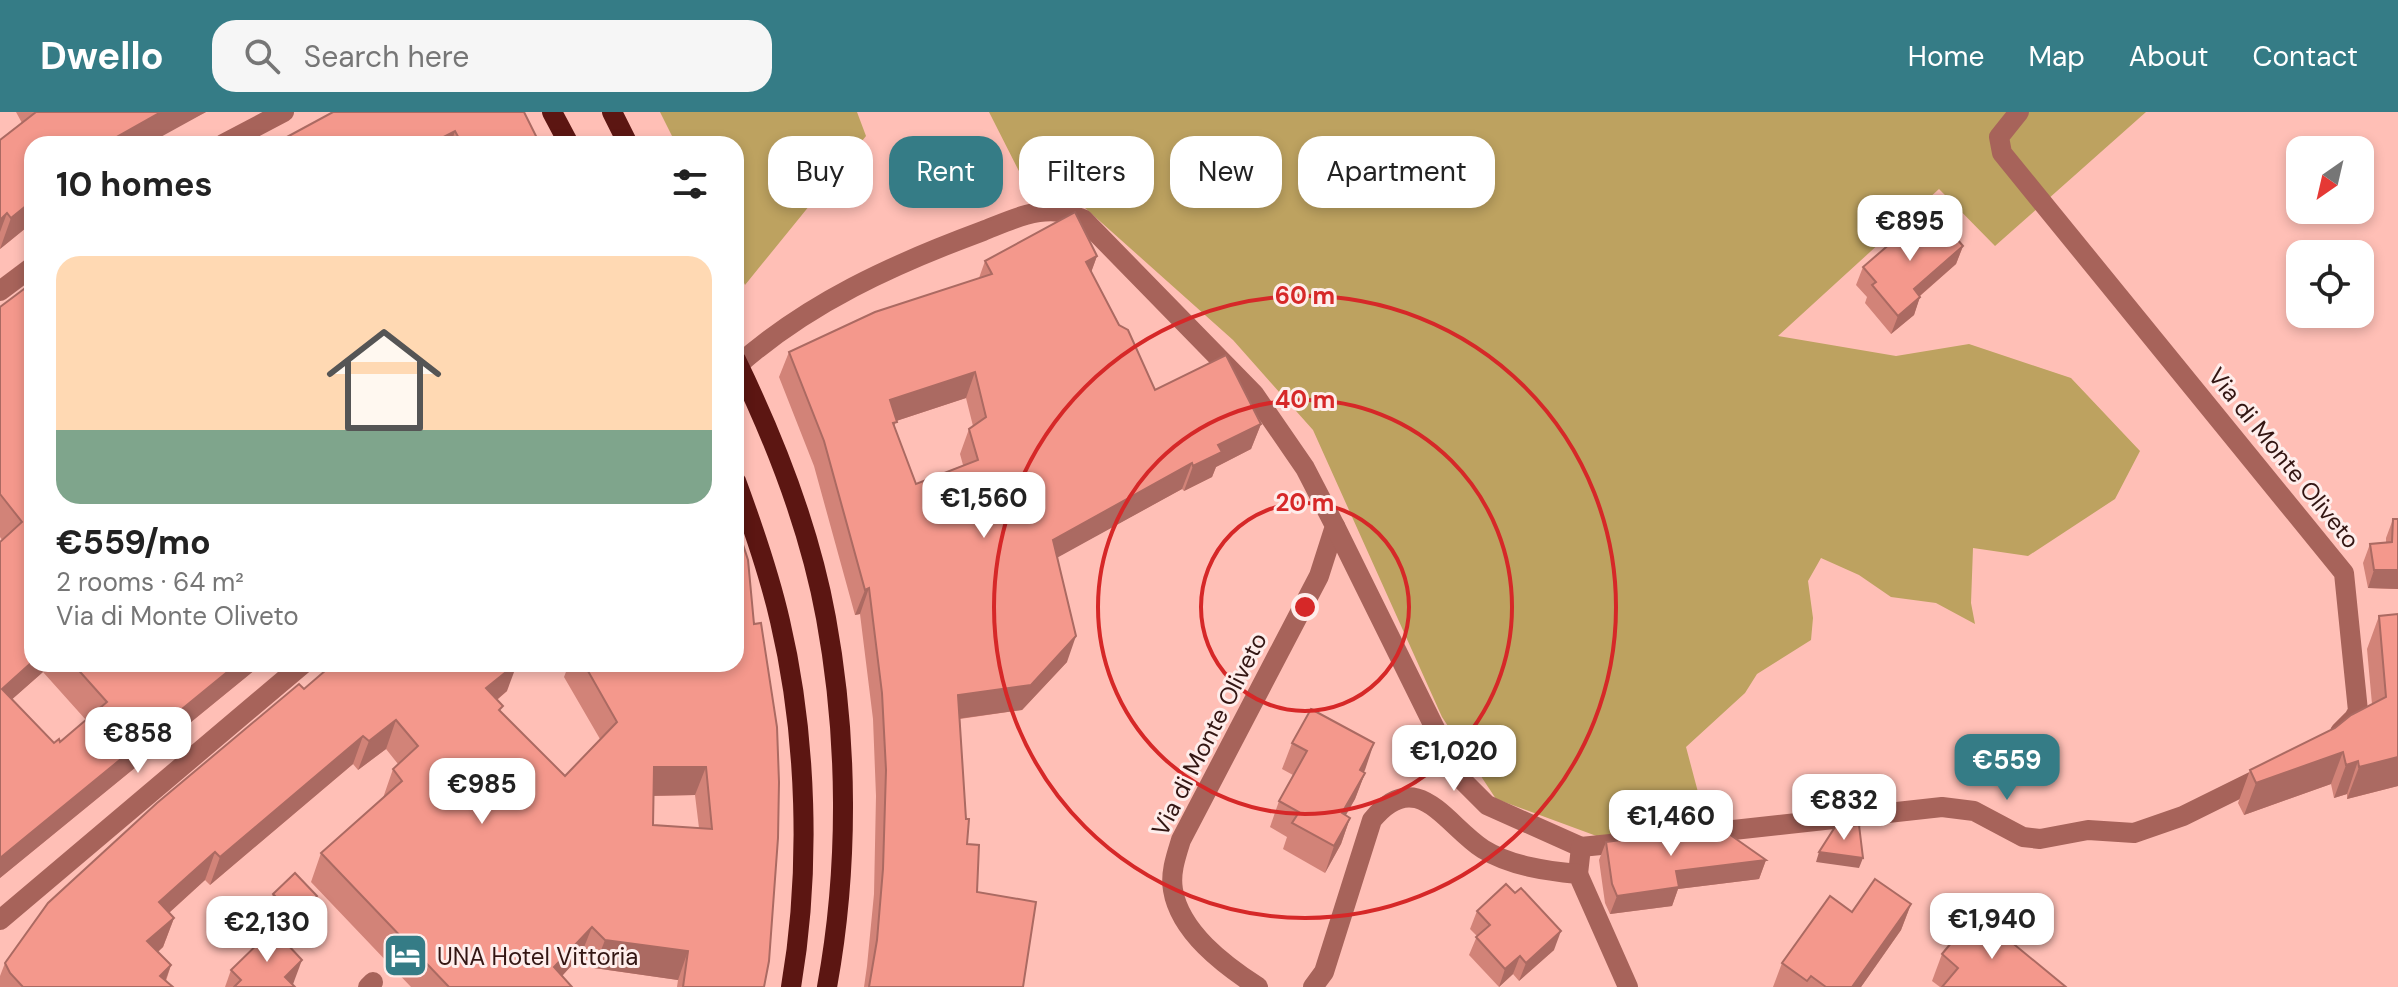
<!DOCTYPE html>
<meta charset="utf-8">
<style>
body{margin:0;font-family:"DM Sans",sans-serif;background:#f6f6f6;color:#222;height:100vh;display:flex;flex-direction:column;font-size:30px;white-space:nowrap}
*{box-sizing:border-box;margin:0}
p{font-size:26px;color:#767676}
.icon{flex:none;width:44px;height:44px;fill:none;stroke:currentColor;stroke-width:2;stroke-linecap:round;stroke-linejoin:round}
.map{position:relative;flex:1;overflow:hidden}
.drawer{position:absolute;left:24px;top:24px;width:720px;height:536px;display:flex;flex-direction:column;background:#fff;border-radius:24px;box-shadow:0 4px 12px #0003}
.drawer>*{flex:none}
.banner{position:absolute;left:768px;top:24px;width:760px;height:72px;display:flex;gap:16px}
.needle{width:52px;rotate:214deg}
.buttons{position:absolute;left:2286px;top:24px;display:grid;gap:16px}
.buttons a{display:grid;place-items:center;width:88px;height:88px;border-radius:16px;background:#fff;box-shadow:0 4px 12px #0003;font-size:40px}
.price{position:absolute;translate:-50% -68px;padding:0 18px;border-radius:16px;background:#fff;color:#222;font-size:26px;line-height:52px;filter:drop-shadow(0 2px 4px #0008)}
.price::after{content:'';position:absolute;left:50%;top:48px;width:24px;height:18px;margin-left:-12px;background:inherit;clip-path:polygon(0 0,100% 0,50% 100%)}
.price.current{background:#357c86;color:#fff}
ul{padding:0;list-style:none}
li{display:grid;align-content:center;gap:16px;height:424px;padding:0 32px}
li span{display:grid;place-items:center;height:248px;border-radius:24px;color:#555}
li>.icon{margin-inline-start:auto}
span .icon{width:144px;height:144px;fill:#fffc;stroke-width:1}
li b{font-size:34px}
h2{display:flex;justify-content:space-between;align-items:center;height:96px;padding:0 32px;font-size:34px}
.tag{padding:0 28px;border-radius:24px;background:#fff;box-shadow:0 4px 12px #0003;font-size:28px;line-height:72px}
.tag.current{background:#357c86;color:#fff}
header{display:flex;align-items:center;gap:48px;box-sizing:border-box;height:112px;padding:0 40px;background:#357c86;color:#fff}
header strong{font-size:38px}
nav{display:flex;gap:44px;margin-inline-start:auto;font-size:28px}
.search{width:560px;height:72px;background:#f6f6f6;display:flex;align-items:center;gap:20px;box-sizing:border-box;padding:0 28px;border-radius:24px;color:#767676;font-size:30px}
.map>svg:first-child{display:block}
.green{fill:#bda260}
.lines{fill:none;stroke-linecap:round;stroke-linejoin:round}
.minor{stroke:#a7635a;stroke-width:20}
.major{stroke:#5c1612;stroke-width:20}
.wall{fill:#d28378;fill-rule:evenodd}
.shaded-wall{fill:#ab6a62}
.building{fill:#f4988c;stroke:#ab6a62;stroke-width:2;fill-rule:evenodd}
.ring{fill:none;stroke:#d62828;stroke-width:4}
.labels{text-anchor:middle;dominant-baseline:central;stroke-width:6;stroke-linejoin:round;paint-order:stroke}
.street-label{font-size:24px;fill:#331613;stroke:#feedeb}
.poi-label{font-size:24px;fill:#331613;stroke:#feedeb;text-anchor:start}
.centre{fill:#d62828;stroke:#feedeb;stroke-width:4}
.ring-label{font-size:24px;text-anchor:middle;font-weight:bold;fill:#d62828;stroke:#feedeb;stroke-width:6;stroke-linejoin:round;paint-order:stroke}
</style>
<header>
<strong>Dwello</strong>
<div class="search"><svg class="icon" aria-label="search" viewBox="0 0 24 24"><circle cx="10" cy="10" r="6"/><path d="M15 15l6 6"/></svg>Search here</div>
<nav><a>Home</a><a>Map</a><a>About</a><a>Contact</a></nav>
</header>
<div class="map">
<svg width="2398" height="875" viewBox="0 0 2398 875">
<rect width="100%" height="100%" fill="#ffbfb6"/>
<g class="green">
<polygon points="660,0 857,0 866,24 745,173 736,154 736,32 676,32"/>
<polygon points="989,0 2146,0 1995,134 1939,77 1778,224 1896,244 1969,232 2071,266 2140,339 2115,387 2028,444 1973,436 1971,491 1975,512 1936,491 1891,485 1859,463 1821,446 1808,469 1813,506 1811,528 1757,562 1745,581 1686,635 1707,714 1602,726 1496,687 1442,605 1313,318 1233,228 1065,78 1027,75"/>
</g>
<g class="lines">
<g class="minor">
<polyline points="2019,0 1999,25 2002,41 2344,461 2358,599 2354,606 2340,620"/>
<polyline points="223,32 284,0"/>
<polyline points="0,179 32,155"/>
<path d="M736,255C807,191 894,152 983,119C1006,110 1034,96 1060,100C1068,101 1076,105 1083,107L1254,282L1305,356L1335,414L1319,464L1181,728C1176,744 1170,761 1173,778C1180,820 1224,853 1258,875"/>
<polyline points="1335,414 1459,665 1487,693 1581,735"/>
<polyline points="1697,722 1942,695 1974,699 2023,725 2040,727 2088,718 2134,721 2183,704 2268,662"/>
<polyline points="1578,762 1581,735 1630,730"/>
<polyline points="0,808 303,552"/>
<polyline points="368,875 373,870"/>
<path d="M1313,875L1324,860L1372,708C1417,653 1445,712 1483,737C1510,754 1547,759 1578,762L1628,875"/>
</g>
<g class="major">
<polyline points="552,0 569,32"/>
<polyline points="612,0 628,32"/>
<path d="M736,248C775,328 810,418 826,506C848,626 849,755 827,875"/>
<path d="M736,369C753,415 769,461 780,509C807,624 811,759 791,875"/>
</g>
</g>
<g class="wall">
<polygon points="16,0 206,0 188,9 32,32 32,111 0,137 0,28 22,11"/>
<polygon points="333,0 537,26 535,32 274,32"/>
<polygon points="1934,123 1963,134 1956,152 1920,184 1914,203 1891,222 1865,191 1867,185 1856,173 1863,155"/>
<path d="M1097,144L1091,160L1155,278L1261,312L1251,337L1216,355L1212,365L1184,379L1182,377L1057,445L1067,550L1022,598L960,607L967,732L977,780L1023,875H864L867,854L874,782L876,684L873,607L860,502L855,503L814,354L779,265L789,240L979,166L985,149ZM966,286L973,314L969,317L960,342L963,353L916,372L894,316L896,309Z"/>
<path d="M32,171V552H262L0,766L2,428L0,425V195ZM43,560L86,608L60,630L54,631L12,587Z"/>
<polygon points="2393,407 2398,477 2368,476 2363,451 2370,432 2386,431 2386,426"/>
<polygon points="2398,502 2398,674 2347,687 2347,682 2334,686 2331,672 2244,703 2238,691 2250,658 2335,616 2372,592 2367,537 2379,504"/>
<path d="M569,552H736L764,875H677L678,868L594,856L581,843L562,864L572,875H411L311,770L321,741L383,686L393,657L398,652L386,637L358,658L353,652L210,773L205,768L169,801L174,806L163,835L158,840L171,853L166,869L173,875H0V864L5,851L304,577L507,579L497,588L501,600L565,664L600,627L564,565ZM695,683L699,716L653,713L654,684Z"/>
<polygon points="1292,631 1365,661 1355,687 1346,703 1350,706 1341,732 1325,761 1283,737 1287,725 1270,715 1279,689 1293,663 1282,657"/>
<polygon points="1606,730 1766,748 1759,767 1678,777 1672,794 1610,802 1605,791 1599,748"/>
<polygon points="273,782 317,784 313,794 292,815 270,791"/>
<polygon points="1911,792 1901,818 1861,875 1773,875 1782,851 1852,800"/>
<polygon points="1477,799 1554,838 1519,869 1513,862 1499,875 1469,843 1477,824 1470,817"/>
<polygon points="1942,842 2066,875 1940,875 1932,869"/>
<polygon points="231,858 293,873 295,875 225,875"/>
</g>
<g class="shaded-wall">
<polygon points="161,0 206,0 148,32 104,32"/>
<polygon points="455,19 451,32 430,32"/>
<polygon points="32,89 32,111 0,137 11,106"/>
<polygon points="7,101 0,120 0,108"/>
<polygon points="1963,134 1956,152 1907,195 1914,177"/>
<polygon points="1097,144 1088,169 1086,150"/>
<polygon points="1920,185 1914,203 1891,222 1898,204"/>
<polygon points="975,260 966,286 881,314 890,288"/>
<polygon points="1261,312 1251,337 1216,355 1212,365 1184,379 1193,354 1218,333"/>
<polygon points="1192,351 1182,377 1044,453 1053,428"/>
<polygon points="2374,458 2398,458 2398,477 2368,476"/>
<polygon points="869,476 860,502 855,503 865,478"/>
<polygon points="1076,524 1067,550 1022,598 949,608 958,583"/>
<polygon points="32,550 32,552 46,552 43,560 0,598 2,577"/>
<polygon points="237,552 262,552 0,766 0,746"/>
<polygon points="516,552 517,552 507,579 476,605 486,576"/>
<polygon points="396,608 386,637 358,658 369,629"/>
<polygon points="363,624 353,652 210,773 220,745"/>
<polygon points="1374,631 1365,658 1350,684 1360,658"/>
<polygon points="2343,640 2331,672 2244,703 2256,671"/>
<polygon points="2398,645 2398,674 2347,687 2359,655"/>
<polygon points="2358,649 2347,682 2334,686 2346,653"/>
<polygon points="654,655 706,655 695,683 644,684"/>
<polygon points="1365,661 1355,687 1332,727 1342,701"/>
<polygon points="1350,706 1341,732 1325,761 1334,734"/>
<polygon points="215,740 205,768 149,819 159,790"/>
<polygon points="1819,740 1863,746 1859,756 1816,750"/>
<polygon points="1766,748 1759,767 1678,777 1672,794 1610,802 1617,784 1676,759"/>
<polygon points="317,784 313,794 292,815 295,805"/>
<polygon points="1911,792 1901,818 1861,875 1852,875"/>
<polygon points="174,806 163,835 137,858 147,829"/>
<polygon points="592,815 581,843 552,875 554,855"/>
<polygon points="1561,819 1554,838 1519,869 1526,851"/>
<polygon points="605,828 688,839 678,868 594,856"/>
<polygon points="1520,844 1513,862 1499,875 1505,857"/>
<polygon points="302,848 292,875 285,865"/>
<polygon points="171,853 163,875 160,864"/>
</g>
<g class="building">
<polygon points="36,0 161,0 104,32 32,32 32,89 11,106 7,101 0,108 0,28"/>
<polygon points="333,0 524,0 537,26 526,32 462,32 455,19 430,32 274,32"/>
<path d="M1075,100L1097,144L1086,150L1119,213L1128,218L1155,278L1226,243L1261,312L1218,333L1222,340L1193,354L1192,351L1053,428L1076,524L1031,573L958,583L966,707H969L967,732L979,733L977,780L1036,790L1023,875H869L877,828L883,757L886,658L882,581L869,476L865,478L824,329L789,240L875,200L992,162L985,149ZM975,260L986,305L969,317L978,348L916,372L893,311L897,310L890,288Z"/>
<polygon points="1920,106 1934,123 1945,113 1963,134 1914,177 1920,185 1898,204 1872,173 1876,170 1863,155"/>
<polygon points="32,171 32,550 2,577 54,631 59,627 60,630 107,590 73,552 237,552 0,746 0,430 22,410 0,382 0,195"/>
<polygon points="2393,407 2398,407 2398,458 2374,458 2370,432 2392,430"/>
<path d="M736,411L748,448L754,512L761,511L777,615L779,670L778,726L769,849L764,875H683L688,839L605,828L592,815L554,855L572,875H449L321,741L402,669L393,657L418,634L396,608L369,629L363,624L220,745L215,740L159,790L174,806L147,829L171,853L160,864L173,875H23L10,861L5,851L48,791L157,691L299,572L304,577L333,552H516L486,576L503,594L499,598L565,664L617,610L584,552H736ZM654,655H706L712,717L653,713Z"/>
<polygon points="2398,502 2398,645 2359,655 2358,649 2346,653 2343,640 2256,671 2250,658 2335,616 2351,603 2386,585 2379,504"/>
<polygon points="1311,597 1374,631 1360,658 1365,661 1342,701 1350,706 1334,734 1292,711 1299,700 1279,689 1307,639 1292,631"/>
<polygon points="1859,713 1863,746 1819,740 1835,715"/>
<polygon points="1719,715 1766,748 1676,759 1679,775 1617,784 1612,772 1606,730"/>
<polygon points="295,761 317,784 295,805 273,782"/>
<polygon points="1875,767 1911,792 1852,875 1826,875 1811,864 1807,869 1782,851 1830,784 1852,800"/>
<polygon points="1506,772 1515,781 1521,776 1561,819 1526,851 1520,844 1505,857 1476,825 1490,813 1477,799"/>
<polygon points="1976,801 2066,875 1942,875 1958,856 1942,842"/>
<polygon points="273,817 302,848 285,865 295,875 234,875 241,868 231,858"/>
</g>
<g class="ring">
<circle cx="1305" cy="495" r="104"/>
<circle cx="1305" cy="495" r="207"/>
<circle cx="1305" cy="495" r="311"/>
</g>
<defs>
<symbol id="hotel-square" viewBox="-11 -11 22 22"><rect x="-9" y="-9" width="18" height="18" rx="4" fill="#357c86" stroke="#feedeb"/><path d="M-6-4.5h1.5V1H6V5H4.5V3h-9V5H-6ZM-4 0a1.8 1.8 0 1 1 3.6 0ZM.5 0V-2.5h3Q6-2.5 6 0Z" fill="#fff"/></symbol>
</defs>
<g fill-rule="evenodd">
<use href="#hotel-square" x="380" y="818" width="51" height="51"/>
</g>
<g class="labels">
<g class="street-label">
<text transform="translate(2284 346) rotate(51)">Via di Monte Oliveto</text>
<text transform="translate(1209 622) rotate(-63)">Via di Monte Oliveto</text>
</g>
<g class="poi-label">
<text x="437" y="844">UNA Hotel Vittoria</text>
</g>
</g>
<circle cx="1305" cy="495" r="12" class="centre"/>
<g class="ring-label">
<text x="1305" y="192">60 m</text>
<text x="1305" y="296">40 m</text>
<text x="1305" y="399">20 m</text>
</g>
</svg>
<div class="buttons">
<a><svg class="needle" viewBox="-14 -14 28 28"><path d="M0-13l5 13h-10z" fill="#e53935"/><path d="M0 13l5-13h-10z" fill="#767676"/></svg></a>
<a><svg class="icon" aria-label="locate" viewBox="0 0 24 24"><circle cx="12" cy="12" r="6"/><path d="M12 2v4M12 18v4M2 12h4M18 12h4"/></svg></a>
</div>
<b class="price" style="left:1910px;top:151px">€895</b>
<b class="price" style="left:984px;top:428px">€1,560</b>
<b class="price" style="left:138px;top:663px">€858</b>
<b class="price" style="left:1454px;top:681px">€1,020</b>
<b class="price current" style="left:2007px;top:690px">€559</b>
<b class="price" style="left:482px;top:714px">€985</b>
<b class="price" style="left:1844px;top:730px">€832</b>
<b class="price" style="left:1671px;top:746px">€1,460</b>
<b class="price" style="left:1992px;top:849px">€1,940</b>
<b class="price" style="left:267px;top:852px">€2,130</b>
<div class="banner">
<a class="tag">Buy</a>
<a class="tag current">Rent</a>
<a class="tag">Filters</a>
<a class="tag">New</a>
<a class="tag">Apartment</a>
</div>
<section class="drawer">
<h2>10 homes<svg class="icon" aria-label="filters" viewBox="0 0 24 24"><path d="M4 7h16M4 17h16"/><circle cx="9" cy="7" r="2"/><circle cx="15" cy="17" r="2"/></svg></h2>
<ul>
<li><span style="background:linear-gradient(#ffd9b3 70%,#7fa58c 0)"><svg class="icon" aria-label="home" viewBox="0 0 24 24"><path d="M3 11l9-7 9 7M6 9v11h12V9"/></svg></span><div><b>€559/mo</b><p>2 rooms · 64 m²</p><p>Via di Monte Oliveto</p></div></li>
</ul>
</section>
</div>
